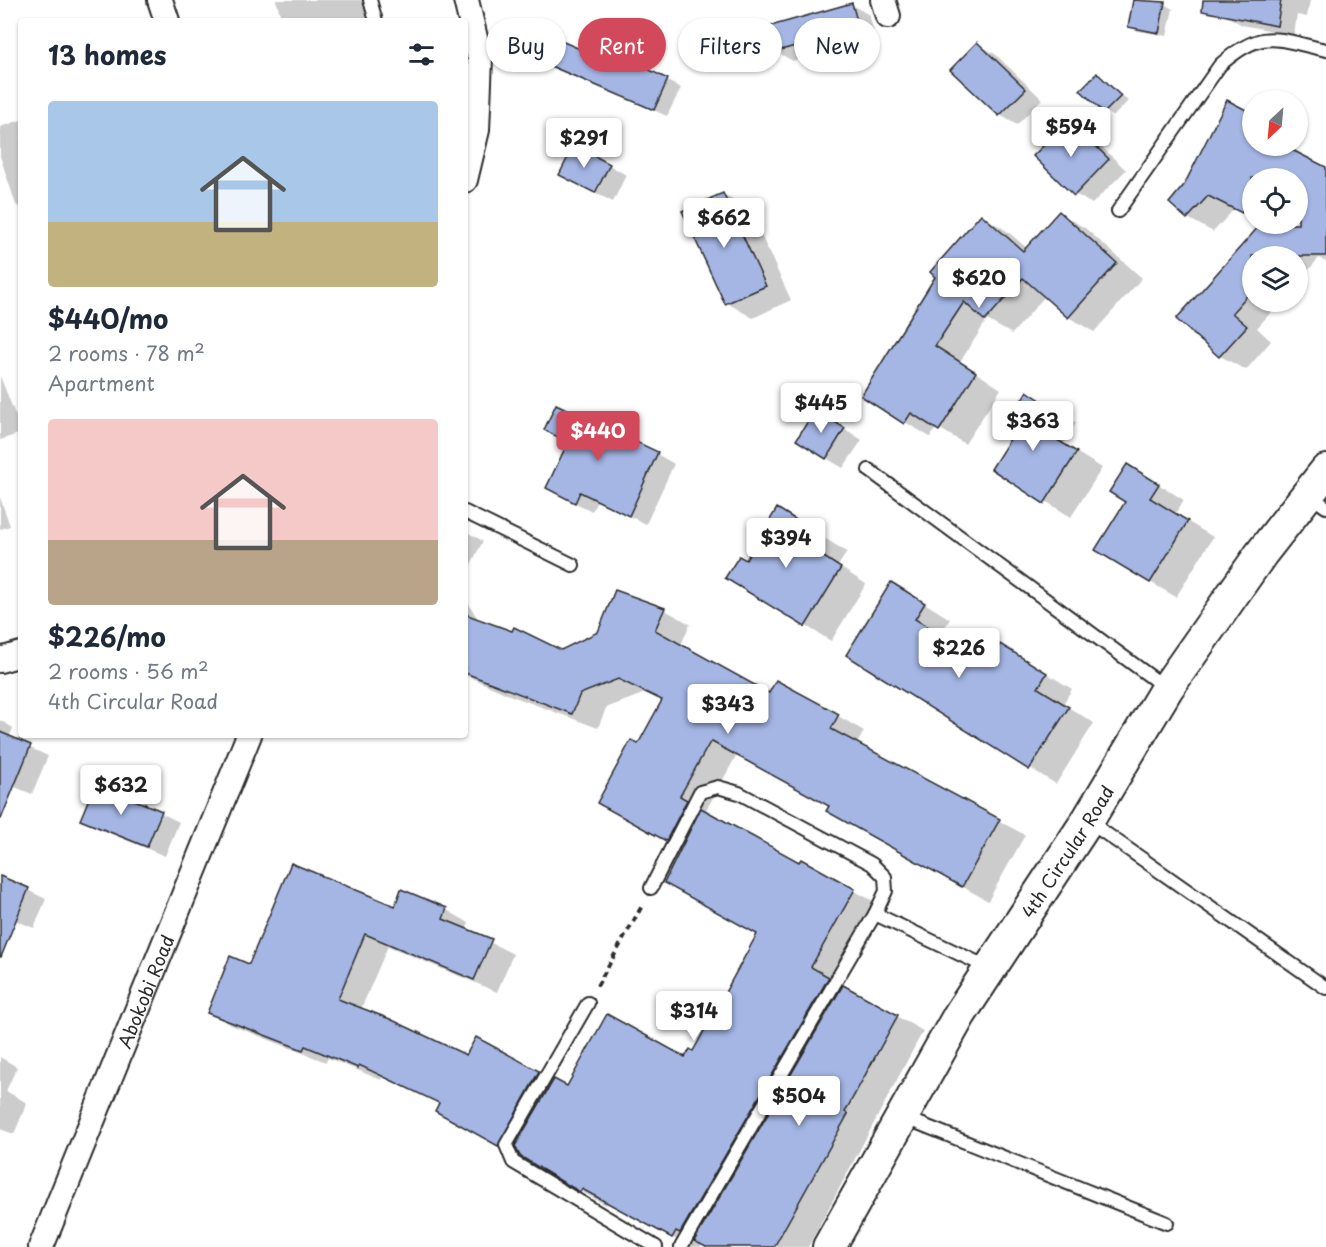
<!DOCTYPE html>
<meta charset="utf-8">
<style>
body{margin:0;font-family:"Playpen Sans",sans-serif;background:#f2f2f3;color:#1f2937;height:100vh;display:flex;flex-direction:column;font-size:22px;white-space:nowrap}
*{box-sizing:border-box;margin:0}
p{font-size:20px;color:#747a83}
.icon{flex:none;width:33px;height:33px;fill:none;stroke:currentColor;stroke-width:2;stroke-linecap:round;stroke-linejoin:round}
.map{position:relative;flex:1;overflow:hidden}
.drawer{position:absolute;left:18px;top:18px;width:450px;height:720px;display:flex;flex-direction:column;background:#fff;border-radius:6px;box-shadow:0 2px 4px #0004}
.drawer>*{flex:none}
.top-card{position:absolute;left:486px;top:18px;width:570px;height:54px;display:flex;gap:12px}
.needle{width:39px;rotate:206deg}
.tools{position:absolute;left:1242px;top:90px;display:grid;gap:12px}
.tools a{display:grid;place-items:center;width:66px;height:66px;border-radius:50%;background:#fff;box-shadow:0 2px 4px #0004;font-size:30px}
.price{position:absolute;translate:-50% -51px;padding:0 14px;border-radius:6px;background:#fff;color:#222;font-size:20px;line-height:39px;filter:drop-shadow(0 2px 3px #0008)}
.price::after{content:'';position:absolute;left:50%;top:36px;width:18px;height:14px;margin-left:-9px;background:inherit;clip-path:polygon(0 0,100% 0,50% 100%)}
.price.active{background:#d1495b;color:#fff}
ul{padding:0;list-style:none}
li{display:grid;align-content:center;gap:12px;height:318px;padding:0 30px}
li span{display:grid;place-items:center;height:186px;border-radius:6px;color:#555}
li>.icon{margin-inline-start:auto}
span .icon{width:108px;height:108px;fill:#fffc;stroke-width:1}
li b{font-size:26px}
h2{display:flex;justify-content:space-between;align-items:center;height:72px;padding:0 30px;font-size:26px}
.pill{padding:0 21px;border-radius:27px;background:#fff;box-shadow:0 2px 4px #0004;font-size:21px;line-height:54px}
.pill.active{background:#d1495b;color:#fff}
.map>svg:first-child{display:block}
.shadow{fill:#0003}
.building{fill:#a5b6e5;stroke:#2b2b2b;stroke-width:1.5}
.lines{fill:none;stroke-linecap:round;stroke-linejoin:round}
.service-casing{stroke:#2b2b2b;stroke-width:16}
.minor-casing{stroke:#2b2b2b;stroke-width:28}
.tertiary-casing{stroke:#2b2b2b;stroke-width:36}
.path{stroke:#2b2b2b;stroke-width:4;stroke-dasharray:6 4.5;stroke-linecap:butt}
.service{stroke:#fff;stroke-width:12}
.minor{stroke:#fff;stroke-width:24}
.tertiary{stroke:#fff;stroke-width:32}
.labels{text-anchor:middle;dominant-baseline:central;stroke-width:5;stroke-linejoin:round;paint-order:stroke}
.street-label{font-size:18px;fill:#2b2b2b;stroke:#fff}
</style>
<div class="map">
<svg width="1326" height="1247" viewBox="0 0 1326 1247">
<rect width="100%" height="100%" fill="#fff"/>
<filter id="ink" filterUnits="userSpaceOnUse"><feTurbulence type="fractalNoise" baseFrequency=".0167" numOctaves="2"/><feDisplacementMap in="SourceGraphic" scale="12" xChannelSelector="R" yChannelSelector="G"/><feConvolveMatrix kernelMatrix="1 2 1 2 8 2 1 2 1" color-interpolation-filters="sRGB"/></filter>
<g filter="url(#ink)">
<g class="shadow">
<polygon points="276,0 369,0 375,21 282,21"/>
<polygon points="1135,0 1164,4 1173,9 1167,36 1138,31 1129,26"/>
<polygon points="1228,0 1310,0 1307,17 1297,15 1294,35 1242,25 1225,15"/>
<polygon points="852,5 869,15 876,38 793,61 775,51"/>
<polygon points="978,44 995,54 1042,99 1017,125 1000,115"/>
<polygon points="580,51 642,52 655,59 649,72 681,88 667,116 549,64"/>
<polygon points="1098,75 1128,101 1113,117 1082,90"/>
<polygon points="1223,111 1252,127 1252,146 1288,146 1326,167 1326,262 1319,258 1298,282 1298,256 1252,256 1252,302 1280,302 1257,328 1271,341 1246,370 1220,356 1178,319 1263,224 1298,224 1298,178 1252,178 1252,198 1247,195 1213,232 1188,218 1185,185"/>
<polygon points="21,120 21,208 16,205 0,156 0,127"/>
<polygon points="1069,122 1086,132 1126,170 1092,204 1075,194"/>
<polygon points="609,165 626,175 613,202 578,184"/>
<polygon points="723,194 749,209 791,300 753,318 727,303"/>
<polygon points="1059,213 1085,228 1142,278 1094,332 1068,317 1045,296 1012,334 987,320 960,362 1001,389 965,444 937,427 930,437 905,422 982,216 1007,231 1028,249"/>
<polygon points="0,376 21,429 21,433 0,440"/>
<polygon points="1028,393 1076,423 1063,444 1102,468 1071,517 993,469 1021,424"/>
<polygon points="833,421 862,440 843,468 826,458"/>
<polygon points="546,430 657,454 674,464 646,524 597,501 592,511 565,498 569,443"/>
<polygon points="1153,481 1184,500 1175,514 1213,537 1176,597 1150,582 1127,501"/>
<polygon points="0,497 10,526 0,529"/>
<polygon points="803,525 847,552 838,566 866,584 831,641 727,578"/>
<polygon points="465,531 483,541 465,576"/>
<polygon points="615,592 665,610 690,624 681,645 769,695 776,682 838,716 864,731 857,744 1025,835 988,901 854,826 830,806 739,756 735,758 705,812 879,904 836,982 923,1031 808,1247 708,1247 702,1244 700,1247 690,1247 607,1202 606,1205 459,1124 440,1104 382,1077 381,1080 328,1058 326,1062 231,1025 208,1012 250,966 395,908 402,891 447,910 469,923 466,930 513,954 497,992 388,946 361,1009 466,1057 477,1039 568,1088 686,1059 694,1053 759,934 683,849 624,817 638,746 663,702 645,693 606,708 598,728 509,695 465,675 465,597 479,621 561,651 599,633"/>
<polygon points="918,599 950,619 940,635 990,665 1027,661 1072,689 1063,704 1094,723 1056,784 848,655"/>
<polygon points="0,720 13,728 9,738 48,756 32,794 0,781"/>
<polygon points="95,786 161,813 179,822 165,856 99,829 82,819"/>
<polygon points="0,877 46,899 34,928 0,914"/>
<polygon points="0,1057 17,1067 6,1091 27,1103 14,1134 0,1129"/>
</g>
<g class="building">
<polygon points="1133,0 1165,2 1159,33 1128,27"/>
<polygon points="1203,0 1281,0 1277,26 1202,11"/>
<polygon points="852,3 859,28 774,52 767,27"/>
<polygon points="590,27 643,51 637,64 668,79 654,110 548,65 559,40 580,49"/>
<polygon points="977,42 1026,89 999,116 950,70"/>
<polygon points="1097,73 1121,96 1104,113 1080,90"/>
<polygon points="1227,100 1252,113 1252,146 1284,146 1326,167 1326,256 1252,256 1252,290 1232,313 1247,326 1219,357 1176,319 1261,224 1298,224 1298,178 1252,178 1252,192 1242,213 1208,196 1187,219 1169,203 1184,185"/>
<polygon points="1069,120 1109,159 1074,196 1033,156"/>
<polygon points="574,145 610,164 595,193 559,175"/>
<polygon points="723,193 766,286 725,304 682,211"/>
<polygon points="1059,211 1117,263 1068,318 1023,278 985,321 964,302 935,346 976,372 939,431 911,413 904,424 861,396 935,277 930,272 981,214 1023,251"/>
<polygon points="1027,391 1051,407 1038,428 1077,452 1044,504 991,469 1019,425 1010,419"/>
<polygon points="556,404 658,452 629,516 580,492 575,503 546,488 568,442 544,430"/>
<polygon points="815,410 845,428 826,459 796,440"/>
<polygon points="1127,464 1159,484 1150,498 1188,521 1150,583 1095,550 1125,502 1109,492"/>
<polygon points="777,508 822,536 813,550 841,568 805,627 725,578 739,556 746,560"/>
<polygon points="891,582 925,603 915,619 989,664 1000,644 1047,673 1038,688 1069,707 1029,770 846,655"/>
<polygon points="615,590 665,608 655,630 769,693 776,680 839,714 831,729 1000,819 962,887 826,811 829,806 712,742 709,744 680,796 687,800 666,841 597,803 631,740 638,744 662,700 618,679 580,694 572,714 465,673 465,614 512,631 514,627 561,650 598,632"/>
<polygon points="0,732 31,745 1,819 0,819"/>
<polygon points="95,784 162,811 147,847 80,820"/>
<polygon points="701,808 799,862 801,859 855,889 811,967 829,977 680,1233 676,1231 672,1238 582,1189 580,1192 561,1181 520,1156 515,1146 554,1079 567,1086 607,1014 685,1057 690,1049 693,1051 757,934 664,883"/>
<polygon points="291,863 395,906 401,889 447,908 443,919 492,939 474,980 365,934 338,999 390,1019 466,1055 476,1037 539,1071 498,1146 435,1111 439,1103 359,1065 358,1068 305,1046 303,1050 207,1013 230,956 249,964"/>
<polygon points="0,876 29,888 1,957 0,957"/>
<polygon points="843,985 898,1015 845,1112 848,1114 774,1247 706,1247 694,1241"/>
</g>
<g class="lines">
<defs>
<g id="service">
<polyline points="370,0 376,21"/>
<path d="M1118,211L1220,65C1263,27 1275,39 1326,50"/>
<polyline points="869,470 1166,688"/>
<polyline points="1308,494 1326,507"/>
<polyline points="465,512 573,565"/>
<polyline points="1088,821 1326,988"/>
<polyline points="651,888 700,792 718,787 739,793 872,864 885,877 886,891 875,914 681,1247"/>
<polyline points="875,914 989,968"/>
<polyline points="588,1003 506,1145 513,1162 656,1247"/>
<polyline points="903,1117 1167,1223"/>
</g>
<g id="minor">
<polyline points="160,0 167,21"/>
<polyline points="883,0 888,16"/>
<polyline points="465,180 477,130 480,59 466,0"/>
<polyline points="0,660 21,654"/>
<path id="s1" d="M41,1247L249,735"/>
</g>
<g id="tertiary">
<path id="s2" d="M829,1247L960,1014L1088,820L1167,688L1261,554L1326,471"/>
</g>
</defs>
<use href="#service" class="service-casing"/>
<use href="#minor" class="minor-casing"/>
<use href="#tertiary" class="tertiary-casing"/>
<polyline class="path" points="597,986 642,906"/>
<use href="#service" class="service"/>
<use href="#minor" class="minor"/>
<use href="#tertiary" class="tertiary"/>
</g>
</g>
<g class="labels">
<g class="street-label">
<text stroke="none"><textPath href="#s2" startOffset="462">4th Circular Road</textPath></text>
<text stroke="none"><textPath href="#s1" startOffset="276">Abokobi Road</textPath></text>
</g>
</g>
</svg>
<div class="tools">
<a><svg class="needle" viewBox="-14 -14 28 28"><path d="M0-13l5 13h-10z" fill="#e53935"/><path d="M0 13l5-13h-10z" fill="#747a83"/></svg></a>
<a><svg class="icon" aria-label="locate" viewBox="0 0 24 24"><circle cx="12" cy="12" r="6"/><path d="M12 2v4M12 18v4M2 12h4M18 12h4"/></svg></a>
<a><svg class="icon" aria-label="layers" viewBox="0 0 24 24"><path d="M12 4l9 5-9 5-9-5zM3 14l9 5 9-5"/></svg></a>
</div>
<b class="price" style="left:1071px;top:158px">$594</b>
<b class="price" style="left:584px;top:169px">$291</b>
<b class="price" style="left:724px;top:249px">$662</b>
<b class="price" style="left:979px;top:309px">$620</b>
<b class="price" style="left:821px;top:434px">$445</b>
<b class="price" style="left:1033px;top:452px">$363</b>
<b class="price active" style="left:598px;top:462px">$440</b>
<b class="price" style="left:786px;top:569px">$394</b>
<b class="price" style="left:959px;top:679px">$226</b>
<b class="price" style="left:728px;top:735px">$343</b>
<b class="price" style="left:121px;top:816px">$632</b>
<b class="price" style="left:694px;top:1042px">$314</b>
<b class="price" style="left:799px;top:1127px">$504</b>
<div class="top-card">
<a class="pill">Buy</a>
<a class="pill active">Rent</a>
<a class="pill">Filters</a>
<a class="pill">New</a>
</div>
<section class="drawer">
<h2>13 homes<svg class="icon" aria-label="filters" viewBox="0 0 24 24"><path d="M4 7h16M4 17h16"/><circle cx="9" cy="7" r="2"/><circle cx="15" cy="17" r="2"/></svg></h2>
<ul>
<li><span style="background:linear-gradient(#a9c7e8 65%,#c2b280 0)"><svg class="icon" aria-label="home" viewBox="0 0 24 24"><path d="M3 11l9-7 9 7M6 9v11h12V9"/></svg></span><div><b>$440/mo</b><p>2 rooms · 78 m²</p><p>Apartment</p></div></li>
<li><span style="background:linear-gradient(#f6c9c9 65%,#b9a48a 0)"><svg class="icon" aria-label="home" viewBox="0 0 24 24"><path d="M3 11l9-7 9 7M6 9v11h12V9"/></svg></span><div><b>$226/mo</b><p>2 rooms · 56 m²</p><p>4th Circular Road</p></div></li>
</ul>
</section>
</div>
